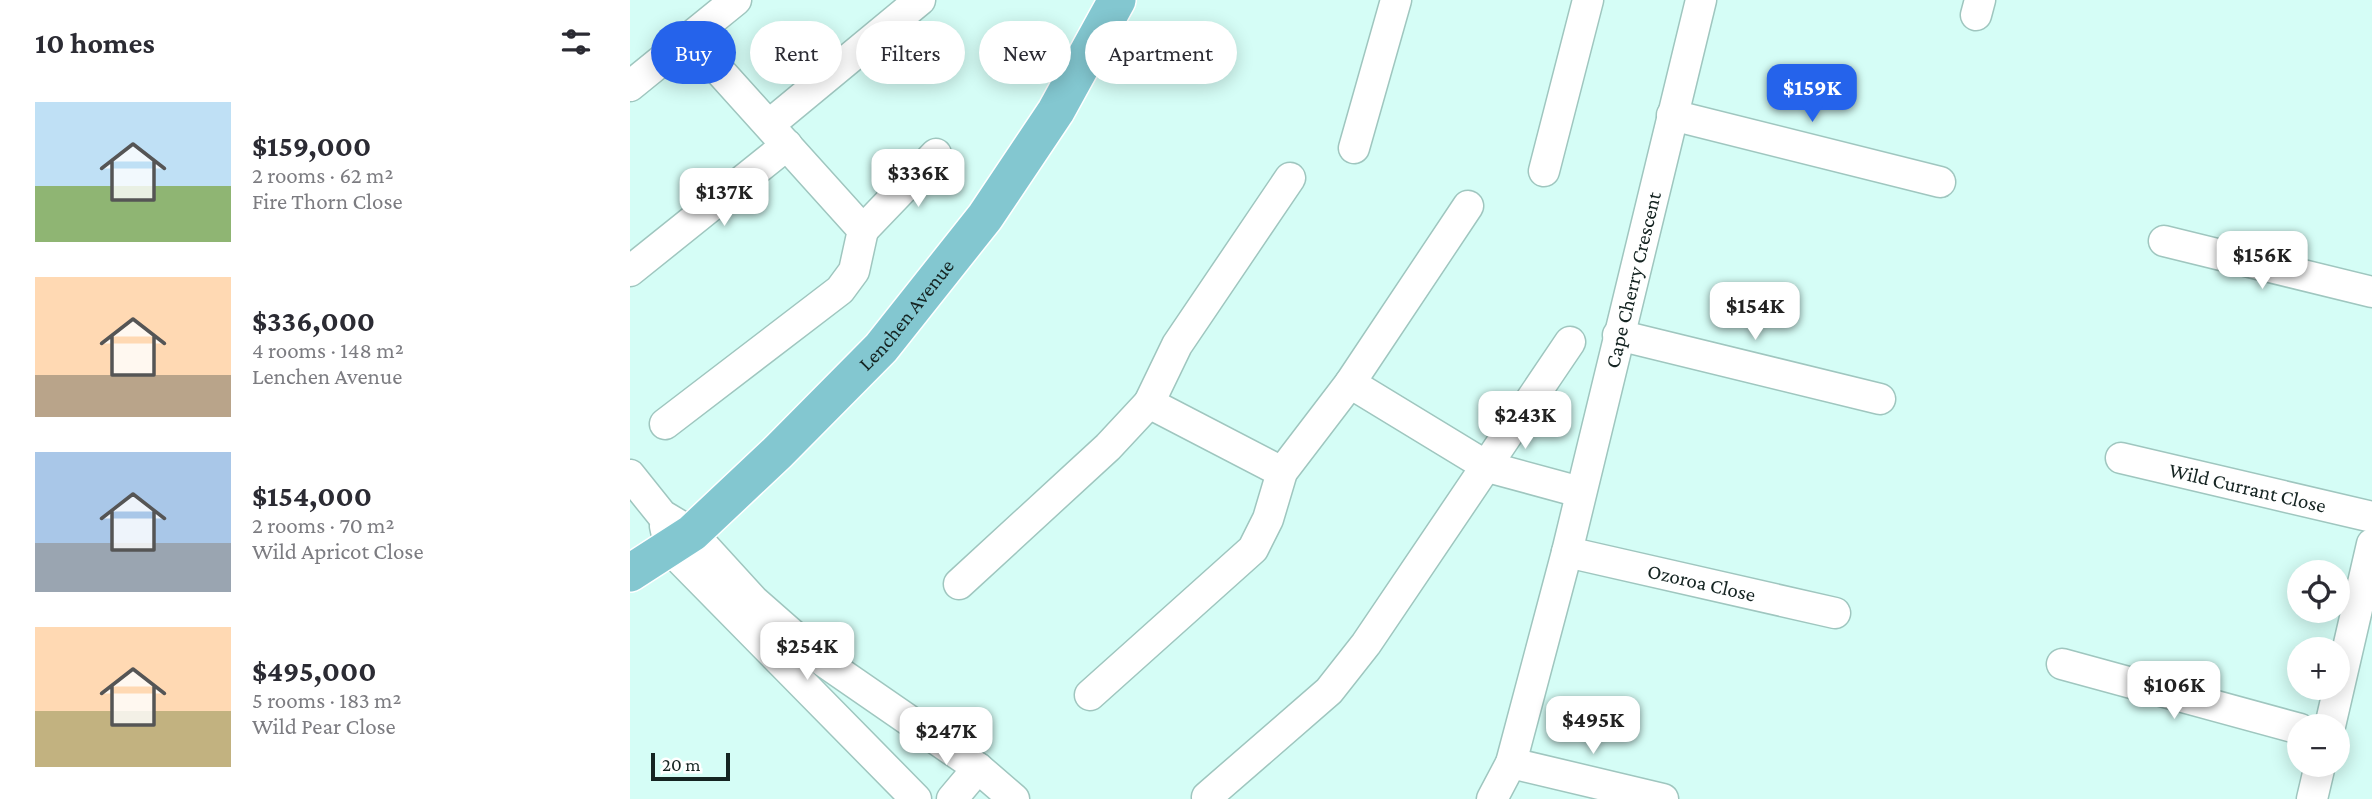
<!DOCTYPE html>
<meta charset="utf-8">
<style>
body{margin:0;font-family:"Crimson Pro",serif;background:#f7f7f7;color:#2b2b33;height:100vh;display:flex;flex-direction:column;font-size:26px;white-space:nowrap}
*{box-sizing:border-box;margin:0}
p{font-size:23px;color:#7c7c81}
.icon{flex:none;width:38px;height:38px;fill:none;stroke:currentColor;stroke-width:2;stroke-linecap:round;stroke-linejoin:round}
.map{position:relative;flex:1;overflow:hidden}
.side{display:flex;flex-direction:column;background:#fff;width:630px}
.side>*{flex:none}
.top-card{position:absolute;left:21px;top:21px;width:665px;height:63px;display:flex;gap:14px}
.tools{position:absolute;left:1657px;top:560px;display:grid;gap:14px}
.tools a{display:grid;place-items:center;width:63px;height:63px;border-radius:50%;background:#fff;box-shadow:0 4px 18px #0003;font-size:35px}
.scale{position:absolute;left:21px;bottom:18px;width:79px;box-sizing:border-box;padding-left:7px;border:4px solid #152422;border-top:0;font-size:19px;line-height:24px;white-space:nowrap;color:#152422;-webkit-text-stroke:5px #fff;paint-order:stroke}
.price{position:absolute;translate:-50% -60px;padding:0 16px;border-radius:14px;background:#fff;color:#222;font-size:23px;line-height:46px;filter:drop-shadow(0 2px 4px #0008)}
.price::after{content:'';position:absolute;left:50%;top:42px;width:21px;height:16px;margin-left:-10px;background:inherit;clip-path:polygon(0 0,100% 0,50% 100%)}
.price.selected{background:#2563eb;color:#fff}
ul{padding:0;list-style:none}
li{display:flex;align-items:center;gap:21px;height:175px;padding:0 35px}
li span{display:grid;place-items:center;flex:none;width:196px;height:140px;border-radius:0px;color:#555}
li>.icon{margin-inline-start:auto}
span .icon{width:84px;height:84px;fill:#fffc;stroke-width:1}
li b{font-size:30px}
h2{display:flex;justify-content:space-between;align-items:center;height:84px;padding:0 35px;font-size:30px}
.tag{padding:0 24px;border-radius:32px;background:#fff;box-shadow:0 4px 18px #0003;font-size:24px;line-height:63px}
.tag.selected{background:#2563eb;color:#fff}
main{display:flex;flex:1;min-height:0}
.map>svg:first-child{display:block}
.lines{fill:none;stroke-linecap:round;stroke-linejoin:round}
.minor-casing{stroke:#9fc6bf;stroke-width:33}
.major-casing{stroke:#fff;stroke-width:40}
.minor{stroke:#fff;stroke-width:30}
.major{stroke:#83c7d0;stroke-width:37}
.labels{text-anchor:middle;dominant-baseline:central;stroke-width:5;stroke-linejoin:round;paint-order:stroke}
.street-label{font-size:21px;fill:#152422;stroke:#fff}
</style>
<main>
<section class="side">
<h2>10 homes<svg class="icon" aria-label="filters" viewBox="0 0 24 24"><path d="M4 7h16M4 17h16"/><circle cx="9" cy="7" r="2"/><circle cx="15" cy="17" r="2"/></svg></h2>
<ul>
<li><span style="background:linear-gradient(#bfe0f5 60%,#8fb573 0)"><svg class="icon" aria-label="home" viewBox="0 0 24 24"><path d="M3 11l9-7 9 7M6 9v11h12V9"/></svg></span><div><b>$159,000</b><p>2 rooms · 62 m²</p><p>Fire Thorn Close</p></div></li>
<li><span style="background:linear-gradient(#ffd9b3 70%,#b9a48a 0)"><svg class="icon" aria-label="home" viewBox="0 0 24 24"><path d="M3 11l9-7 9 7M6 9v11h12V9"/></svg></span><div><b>$336,000</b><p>4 rooms · 148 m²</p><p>Lenchen Avenue</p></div></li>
<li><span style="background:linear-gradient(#a9c7e8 65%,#9aa5b1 0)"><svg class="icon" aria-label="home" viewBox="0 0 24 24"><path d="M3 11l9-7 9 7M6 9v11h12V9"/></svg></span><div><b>$154,000</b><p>2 rooms · 70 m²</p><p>Wild Apricot Close</p></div></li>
<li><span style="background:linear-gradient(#ffd9b3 60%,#c2b280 0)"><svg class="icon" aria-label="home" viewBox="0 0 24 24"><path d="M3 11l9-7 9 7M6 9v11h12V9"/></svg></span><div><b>$495,000</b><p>5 rooms · 183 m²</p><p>Wild Pear Close</p></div></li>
</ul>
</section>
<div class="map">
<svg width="1742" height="799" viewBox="0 0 1742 799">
<rect width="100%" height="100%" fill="#d5fdf6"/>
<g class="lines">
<defs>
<g id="minor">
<polyline points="1346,15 1350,0"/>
<polyline points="0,86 106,0"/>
<polyline points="1042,115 1310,182"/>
<polyline points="140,124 290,0"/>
<polyline points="724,148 766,0"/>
<polyline points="914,171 958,0"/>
<polyline points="838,206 720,383 858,467 950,492"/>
<polyline points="233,230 306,154"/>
<polyline points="1534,241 1742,292"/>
<polyline points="0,271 157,145"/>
<polyline points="988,335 1250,399"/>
<polyline points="35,424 210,290 224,271 233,230 60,38"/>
<path id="s1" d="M1491,458L1742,517"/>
<polyline points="652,472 519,403 547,345 660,178"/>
<polyline points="0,475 32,515 62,533 124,601 190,659 348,768 384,799"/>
<polyline points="35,526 40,549 286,799"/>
<path id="s2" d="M937,552L1205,613"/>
<polyline points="329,584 478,447 519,403"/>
<polyline points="1432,664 1670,729"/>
<polyline points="460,695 623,549 638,519 652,472 720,383"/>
<polyline points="1700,726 1742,544"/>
<polyline points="881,763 1033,799"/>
<polyline points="577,797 699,691 736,644 940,342"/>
<polyline points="322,799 348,768"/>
<path id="s3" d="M862,799L881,763L937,552L1071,0"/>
<polyline points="1682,799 1690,765"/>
</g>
<g id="major">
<path id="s4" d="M0,573L62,533L148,452L251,348L355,217L426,111L487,0"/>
</g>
</defs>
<use href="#minor" class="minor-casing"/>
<use href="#major" class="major-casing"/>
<use href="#minor" class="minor"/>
<use href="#major" class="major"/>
</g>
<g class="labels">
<g class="street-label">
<text stroke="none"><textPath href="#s3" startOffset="539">Cape Cherry Crescent</textPath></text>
<text stroke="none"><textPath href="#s4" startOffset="380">Lenchen Avenue</textPath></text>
<text stroke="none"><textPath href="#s1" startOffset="130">Wild Currant Close</textPath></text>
<text stroke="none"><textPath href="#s2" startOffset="138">Ozoroa Close</textPath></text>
</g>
</g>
</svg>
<div class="tools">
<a><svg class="icon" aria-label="locate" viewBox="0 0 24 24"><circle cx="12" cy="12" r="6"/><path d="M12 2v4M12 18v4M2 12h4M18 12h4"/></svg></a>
<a>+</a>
<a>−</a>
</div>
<div class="scale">20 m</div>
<b class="price selected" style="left:1182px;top:124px">$159K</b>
<b class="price" style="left:288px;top:209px">$336K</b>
<b class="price" style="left:94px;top:228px">$137K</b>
<b class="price" style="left:1632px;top:291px">$156K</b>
<b class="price" style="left:1125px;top:342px">$154K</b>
<b class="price" style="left:895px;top:451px">$243K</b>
<b class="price" style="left:177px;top:682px">$254K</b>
<b class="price" style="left:1544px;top:721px">$106K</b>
<b class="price" style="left:963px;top:756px">$495K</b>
<b class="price" style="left:316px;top:767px">$247K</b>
<div class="top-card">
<a class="tag selected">Buy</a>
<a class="tag">Rent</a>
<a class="tag">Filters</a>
<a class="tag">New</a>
<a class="tag">Apartment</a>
</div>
</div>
</main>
